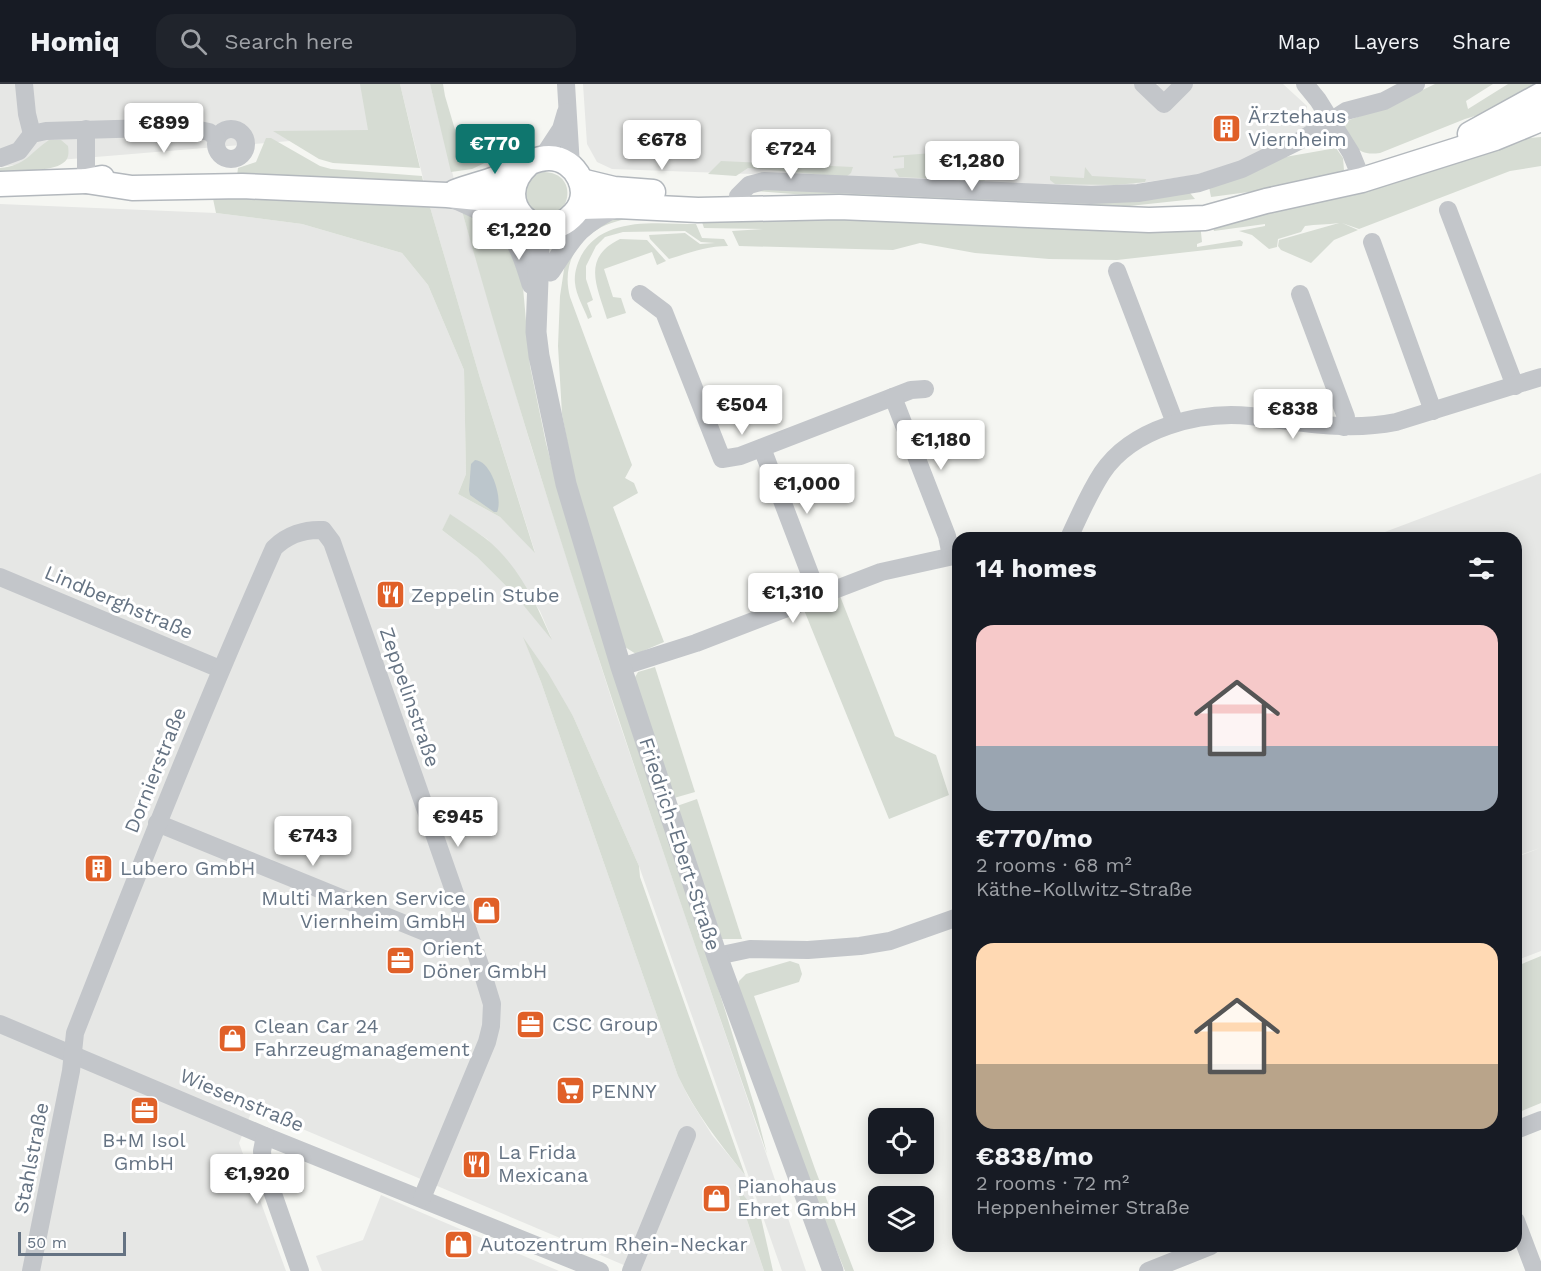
<!DOCTYPE html>
<meta charset="utf-8">
<style>
body{margin:0;font-family:"Work Sans",sans-serif;background:#20242c;color:#f1f3f6;height:100vh;display:flex;flex-direction:column;font-size:22px;white-space:nowrap}
*{box-sizing:border-box;margin:0}
p{font-size:20px;color:#9ea1a6}
.icon{flex:none;width:33px;height:33px;fill:none;stroke:currentColor;stroke-width:2;stroke-linecap:round;stroke-linejoin:round}
.map{position:relative;flex:1;overflow:hidden}
.sheet{position:absolute;left:952px;top:448px;width:570px;height:720px;display:flex;flex-direction:column;background:#171b24;border-radius:18px;box-shadow:0 3px 15px #0003}
.sheet>*{flex:none}
.tools{position:absolute;left:868px;top:1024px;display:grid;gap:12px}
.tools a{display:grid;place-items:center;width:66px;height:66px;border-radius:12px;background:#171b24;box-shadow:0 3px 15px #0003;font-size:30px}
.scale{position:absolute;left:18px;bottom:15px;width:108px;box-sizing:border-box;padding-left:6px;border:3px solid #657383;border-top:0;font-size:16px;line-height:21px;white-space:nowrap;color:#657383;-webkit-text-stroke:4px #fff;paint-order:stroke}
.price{position:absolute;translate:-50% -51px;padding:0 14px;border-radius:6px;background:#fff;color:#222;font-size:20px;line-height:39px;filter:drop-shadow(0 2px 3px #0008)}
.price::after{content:'';position:absolute;left:50%;top:36px;width:18px;height:14px;margin-left:-9px;background:inherit;clip-path:polygon(0 0,100% 0,50% 100%)}
.price.selected{background:#0f766e;color:#fff}
ul{padding:0;list-style:none}
li{display:grid;align-content:center;gap:12px;height:318px;padding:0 24px}
li span{display:grid;place-items:center;height:186px;border-radius:18px;color:#555}
li>.icon{margin-inline-start:auto}
span .icon{width:108px;height:108px;fill:#fffc;stroke-width:1}
li b{font-size:26px}
h2{display:flex;justify-content:space-between;align-items:center;height:72px;padding:0 24px;font-size:26px}
header{display:flex;align-items:center;gap:36px;box-sizing:border-box;height:84px;padding:0 30px;background:#171b24;border-bottom:2px solid #363941}
header strong{font-size:28px}
nav{display:flex;gap:33px;margin-inline-start:auto;font-size:21px}
.search{width:420px;height:54px;background:#20242c;display:flex;align-items:center;gap:15px;box-sizing:border-box;padding:0 21px;border-radius:18px;color:#9ea1a6;font-size:22px}
.map>svg:first-child{display:block}
.built{fill:#e6e7e5;fill-rule:evenodd}
.green{fill:#d6dcd3}
.water{fill:#bcc6cc}
.lines{fill:none;stroke-linecap:round;stroke-linejoin:round}
.secondary-casing{stroke:#b3b8bd;stroke-width:27}
.minor{stroke:#c3c6ca;stroke-width:18}
.tertiary{stroke:#c3c6ca;stroke-width:21}
.secondary{stroke:#fff;stroke-width:24}
.labels{text-anchor:middle;dominant-baseline:central;stroke-width:6;stroke-linejoin:round;paint-order:stroke}
.poi-label{font-size:20px;fill:#657383;stroke:#fff;text-anchor:start}
.street-label{font-size:20px;fill:#657383;stroke:#fff}
</style>
<header>
<strong>Homiq</strong>
<div class="search"><svg class="icon" aria-label="search" viewBox="0 0 24 24"><circle cx="10" cy="10" r="6"/><path d="M15 15l6 6"/></svg>Search here</div>
<nav><a>Map</a><a>Layers</a><a>Share</a></nav>
</header>
<div class="map">
<svg width="1541" height="1187" viewBox="0 0 1541 1187">
<rect width="100%" height="100%" fill="#f5f6f2"/>
<g class="built">
<polygon points="0,0 367,0 377,53 290,57 35,78 0,83"/>
<path d="M400,0H430L462,127L531,362L615,626L806,1187H782L639,782L573,632L525,557L541,598L678,992L689,1014L712,1051L745,1091L761,1134L736,1103L764,1187H638L253,1024L239,1059L286,1187H0V120L216,129L302,140L402,169L428,201L464,286L466,390L458,410L500,433L535,468L480,294L430,123ZM450,431L487,455L540,527L551,553L515,511L477,473L442,446Z"/>
<polygon points="583,0 1138,0 1148,10 1158,0 1283,0 1307,22 1307,43 1241,77 1195,91 1112,103 612,85 597,78 587,60"/>
<polygon points="1541,389 1541,867 1517,876 1517,773 1540,764 1517,772 1516,454 1369,454"/>
<polygon points="381,1111 413,1125 559,1187 322,1187 316,1172 363,1156"/>
</g>
<g class="green">
<polygon points="360,0 400,0 420,84 333,79 319,75 273,47 368,46"/>
<polygon points="430,0 443,0 445,12 464,76 487,69 493,75 472,85 451,88"/>
<path d="M1435,0H1493L1466,17L1468,25L1508,0H1541L1508,22L1465,35L1380,69C1356,72 1356,62 1344,44L1349,36L1389,22Z"/>
<path d="M1541,53V82L1510,87L1359,145L1342,139L1358,146L1334,156L1311,179L1281,166L1278,162L1279,156L1339,139C1327,141 1316,140 1305,142L1301,148L1278,155L1277,163L1269,165L1252,151L1239,147L1265,142V140L1214,147L1212,138L1263,130L1355,111L1518,55Z"/>
<polygon points="266,54 271,54 320,82 331,85 422,92 423,97 336,98 237,92 238,84 256,78"/>
<path d="M49,56H61L68,62C69,69 69,75 63,79C52,88 15,86 0,88V84C25,82 30,69 49,56Z"/>
<polygon points="1336,64 1343,74 1344,86 1342,89 1256,107 1211,113 1209,103 1285,73"/>
<path d="M933,69L934,79L954,78L955,88L987,89V79H991C990,87 991,93 984,97L899,93L894,85L904,84V73L893,74V72Z"/>
<polygon points="721,77 853,83 851,89 846,93 748,84 736,92 708,90"/>
<polygon points="1085,83 1092,92 1146,95 1145,98 1116,101 1055,100 1050,96 1050,92 1084,94"/>
<path d="M544,88C583,89 568,144 537,130C534,128 529,123 526,120C524,104 525,92 544,88Z"/>
<polygon points="756,103 1190,109 1195,115 1120,123 831,113 756,107"/>
<polygon points="212,110 283,113 430,123 480,294 535,469 500,433 458,410 466,390 464,286 428,201 402,169 302,140 216,129"/>
<path d="M462,127L504,150L522,192L530,282L546,359L559,409L725,926L756,1027L767,1070C659,758 551,445 462,127Z"/>
<path d="M620,131L636,134C593,137 558,167 570,213L632,381L625,394L634,399L638,409L613,423L664,558L636,570L625,563L577,405L569,367L562,330L558,262L560,212L565,179L581,153Z"/>
<polygon points="704,131 1200,139 1202,158 1197,160 1197,163 1240,156 1243,158 1242,162 1117,176 1049,175 975,169 920,159 893,166 739,162 732,147 763,145 704,144 702,138 706,136"/>
<path d="M696,140L702,154L724,155L728,162C707,162 689,169 669,175L650,155L649,151L685,149L700,160L715,159L701,158L685,147L623,148L605,153L596,162L586,182V195L593,216L587,219L592,233L588,235C584,224 576,211 575,199C574,190 577,180 581,172C603,131 657,140 696,140Z"/>
<path d="M620,155L647,156L666,177L657,181L652,168L604,185L613,213L621,214L626,229L607,235C597,202 581,174 620,155Z"/>
<path d="M450,430C462,438 474,446 485,454C518,480 536,519 552,556L515,511L477,473L442,446Z"/>
<polygon points="840,512 895,652 936,671 949,711 889,735 804,526"/>
<path d="M523,553L548,589L573,632L639,782L640,793L745,1091C719,1059 695,1028 678,992L541,598Z"/>
<polygon points="655,583 695,708 674,714 634,595 638,588"/>
<polygon points="697,715 742,855 722,855 677,722"/>
<polygon points="1541,872 1541,1019 1517,1029 1517,882"/>
<polygon points="790,877 799,880 802,890 799,898 754,912 815,1085 854,1187 845,1187 787,1046 737,907 739,897 746,890"/>
<polygon points="735,1100 761,1134 773,1187 764,1187"/>
</g>
<path class="water" d="M475,376C492,377 503,416 497,428H494L470,411L469,406L471,380Z"/>
<g class="lines">
<defs>
<g id="secondary">
<polyline points="1470,50 1541,11"/>
<polyline points="86,97 132,104 242,102 447,111 499,116 514,120"/>
<polyline points="581,97 614,105 653,108"/>
<polyline points="0,100 86,97 102,94"/>
<path d="M455,108C469,103 484,99 498,94C514,87 532,74 549,74C577,74 594,109 574,130C540,167 487,118 528,80"/>
<polyline points="580,123 617,122 698,126 839,123 1149,136 1205,134 1266,117 1362,96 1495,54 1541,35"/>
</g>
</defs>
<use href="#secondary" class="secondary-casing"/>
<g class="minor">
<polyline points="24,0 27,30 32,50"/>
<polyline points="566,0 571,82"/>
<polyline points="1143,0 1164,20 1184,0"/>
<polyline points="1305,0 1318,16 1351,69 1362,96"/>
<circle cx="231" cy="60" r="15"/>
<polyline points="0,74 19,67 32,50 46,47 185,43 209,48 217,54"/>
<polyline points="542,74 561,45 566,28"/>
<polyline points="86,97 86,45"/>
<polyline points="738,112 749,101 764,97 1091,111 1138,109 1199,99 1242,85 1301,56 1346,27 1384,17 1416,0"/>
<polyline points="1448,126 1515,302"/>
<polyline points="1372,158 1433,327"/>
<polyline points="1117,187 1175,339"/>
<polyline points="640,210 664,228 722,375 740,372 911,306 925,305"/>
<polyline points="1300,210 1346,333 1344,343"/>
<polyline points="893,313 947,452 951,472"/>
<polyline points="762,364 818,511"/>
<path d="M1069,454C1079,432 1089,409 1102,389C1132,344 1199,327 1250,332C1299,338 1346,348 1396,338L1541,293"/>
<polyline points="0,493 220,585"/>
<polyline points="621,583 696,559 881,488 958,471"/>
<polyline points="157,739 442,855 468,847"/>
<polyline points="717,872 750,865 808,866 860,862 890,857 958,833"/>
<polyline points="0,940 265,1052 600,1187"/>
<polyline points="1516,1046 1541,1036"/>
<polyline points="265,1052 262,1067 263,1081 300,1187"/>
<polyline points="1516,1137 1535,1187"/>
<path d="M31,1187L71,987L75,949C139,786 203,624 274,464C287,451 305,445 323,446L332,458L481,884L492,920L491,942L487,958L422,1114"/>
<polyline points="631,1187 687,1051"/>
<polyline points="1148,1187 1211,1162"/>
</g>
<g class="tertiary">
<path d="M456,115C508,138 515,144 532,200"/>
<polyline points="538,142 539,170 536,248 539,272 566,400 621,583 717,872 833,1187"/>
<path d="M550,187C573,152 578,141 617,122"/>
</g>
<use href="#secondary" class="secondary"/>
</g>
<defs>
<symbol id="building-square" viewBox="-11 -11 22 22"><rect x="-9" y="-9" width="18" height="18" rx="4" fill="#e06028" stroke="#fff"/><path d="M-4-6H4V6H1V3H-1V6H-4ZM-2.5-4.3h1.7v1.8h-1.7ZM.8-4.3h1.7v1.8H.8ZM-2.5-1h1.7V.8h-1.7ZM.8-1h1.7V.8H.8Z" fill="#fff"/></symbol>
<symbol id="restaurant-square" viewBox="-11 -11 22 22"><rect x="-9" y="-9" width="18" height="18" rx="4" fill="#e06028" stroke="#fff"/><path d="M-5-6h1v4h1v-4h1v4h1v-4h1v5L-1.5 .5V6h-2V.5L-5-1ZM5-6V6H3V1.5H1.5Q1.5-4 5-6Z" fill="#fff"/></symbol>
<symbol id="shop-square" viewBox="-11 -11 22 22"><rect x="-9" y="-9" width="18" height="18" rx="4" fill="#e06028" stroke="#fff"/><path d="M-5-2.5h2.3a2.7 3.5 0 0 1 5.4 0H5L5.5 6h-11ZM-1.5-2.5h3a1.5 2.3 0 0 0-3 0Z" fill="#fff"/></symbol>
<symbol id="office-square" viewBox="-11 -11 22 22"><rect x="-9" y="-9" width="18" height="18" rx="4" fill="#e06028" stroke="#fff"/><path d="M-6-3h4V-5.5h4V-3h4V5H-6ZM-1-4.5V-3h2v-1.5ZM-6 0V1H6V0Z" fill="#fff"/></symbol>
<symbol id="supermarket-square" viewBox="-11 -11 22 22"><rect x="-9" y="-9" width="18" height="18" rx="4" fill="#e06028" stroke="#fff"/><path d="M-6-5.5h2.5l.6 2H6L4.5 2H-2.5L-4.4-4H-6ZM-1.5 3.2a1.3 1.3 0 1 0 .1 0ZM3 3.2a1.3 1.3 0 1 0 .1 0Z" fill="#fff"/></symbol>
</defs>
<g fill-rule="evenodd">
<use href="#building-square" x="1210" y="28" width="33" height="33"/>
<use href="#restaurant-square" x="374" y="494" width="33" height="33"/>
<use href="#building-square" x="82" y="768" width="33" height="33"/>
<use href="#shop-square" x="470" y="810" width="33" height="33"/>
<use href="#office-square" x="384" y="860" width="33" height="33"/>
<use href="#office-square" x="514" y="924" width="33" height="33"/>
<use href="#shop-square" x="216" y="938" width="33" height="33"/>
<use href="#supermarket-square" x="554" y="990" width="33" height="33"/>
<use href="#office-square" x="128" y="1010" width="33" height="33"/>
<use href="#restaurant-square" x="460" y="1064" width="33" height="33"/>
<use href="#shop-square" x="700" y="1098" width="33" height="33"/>
<use href="#shop-square" x="442" y="1144" width="33" height="33"/>
</g>
<g class="labels">
<g class="poi-label">
<text x="1248" y="32">Ärztehaus<tspan x="1248" dy="23">Viernheim</tspan></text>
<text x="411" y="511">Zeppelin Stube</text>
<text x="120" y="784">Lubero GmbH</text>
<text x="466" y="814" text-anchor="end">Multi Marken Service<tspan x="466" dy="23">Viernheim GmbH</tspan></text>
<text x="422" y="864">Orient<tspan x="422" dy="23">Döner GmbH</tspan></text>
<text x="552" y="940">CSC Group</text>
<text x="254" y="942">Clean Car 24<tspan x="254" dy="23">Fahrzeugmanagement</tspan></text>
<text x="591" y="1007">PENNY</text>
<text x="144" y="1056" text-anchor="middle">B+M Isol<tspan x="144" dy="23">GmbH</tspan></text>
<text x="498" y="1068">La Frida<tspan x="498" dy="23">Mexicana</tspan></text>
<text x="737" y="1102">Pianohaus<tspan x="737" dy="23">Ehret GmbH</tspan></text>
<text x="480" y="1160">Autozentrum Rhein-Neckar</text>
</g>
<g class="street-label">
<text transform="translate(119 518) rotate(23)">Lindberghstraße</text>
<text transform="translate(410 613) rotate(71)">Zeppelinstraße</text>
<text transform="translate(155 686) rotate(-68)">Dornierstraße</text>
<text transform="translate(680 760) rotate(72)">Friedrich-Ebert-Straße</text>
<text transform="translate(242 1016) rotate(23)">Wiesenstraße</text>
<text transform="translate(31 1074) rotate(-79)">Stahlstraße</text>
</g>
</g>
</svg>
<div class="tools">
<a><svg class="icon" aria-label="locate" viewBox="0 0 24 24"><circle cx="12" cy="12" r="6"/><path d="M12 2v4M12 18v4M2 12h4M18 12h4"/></svg></a>
<a><svg class="icon" aria-label="layers" viewBox="0 0 24 24"><path d="M12 4l9 5-9 5-9-5zM3 14l9 5 9-5"/></svg></a>
</div>
<div class="scale">50 m</div>
<b class="price" style="left:164px;top:70px">€899</b>
<b class="price" style="left:662px;top:87px">€678</b>
<b class="price selected" style="left:495px;top:91px">€770</b>
<b class="price" style="left:791px;top:96px">€724</b>
<b class="price" style="left:972px;top:108px">€1,280</b>
<b class="price" style="left:519px;top:177px">€1,220</b>
<b class="price" style="left:742px;top:352px">€504</b>
<b class="price" style="left:1293px;top:356px">€838</b>
<b class="price" style="left:941px;top:387px">€1,180</b>
<b class="price" style="left:807px;top:431px">€1,000</b>
<b class="price" style="left:793px;top:540px">€1,310</b>
<b class="price" style="left:458px;top:764px">€945</b>
<b class="price" style="left:313px;top:783px">€743</b>
<b class="price" style="left:257px;top:1121px">€1,920</b>
<section class="sheet">
<h2>14 homes<svg class="icon" aria-label="filters" viewBox="0 0 24 24"><path d="M4 7h16M4 17h16"/><circle cx="9" cy="7" r="2"/><circle cx="15" cy="17" r="2"/></svg></h2>
<ul>
<li><span style="background:linear-gradient(#f6c9c9 65%,#9aa5b1 0)"><svg class="icon" aria-label="home" viewBox="0 0 24 24"><path d="M3 11l9-7 9 7M6 9v11h12V9"/></svg></span><div><b>€770/mo</b><p>2 rooms · 68 m²</p><p>Käthe-Kollwitz-Straße</p></div></li>
<li><span style="background:linear-gradient(#ffd9b3 65%,#b9a48a 0)"><svg class="icon" aria-label="home" viewBox="0 0 24 24"><path d="M3 11l9-7 9 7M6 9v11h12V9"/></svg></span><div><b>€838/mo</b><p>2 rooms · 72 m²</p><p>Heppenheimer Straße</p></div></li>
</ul>
</section>
</div>
